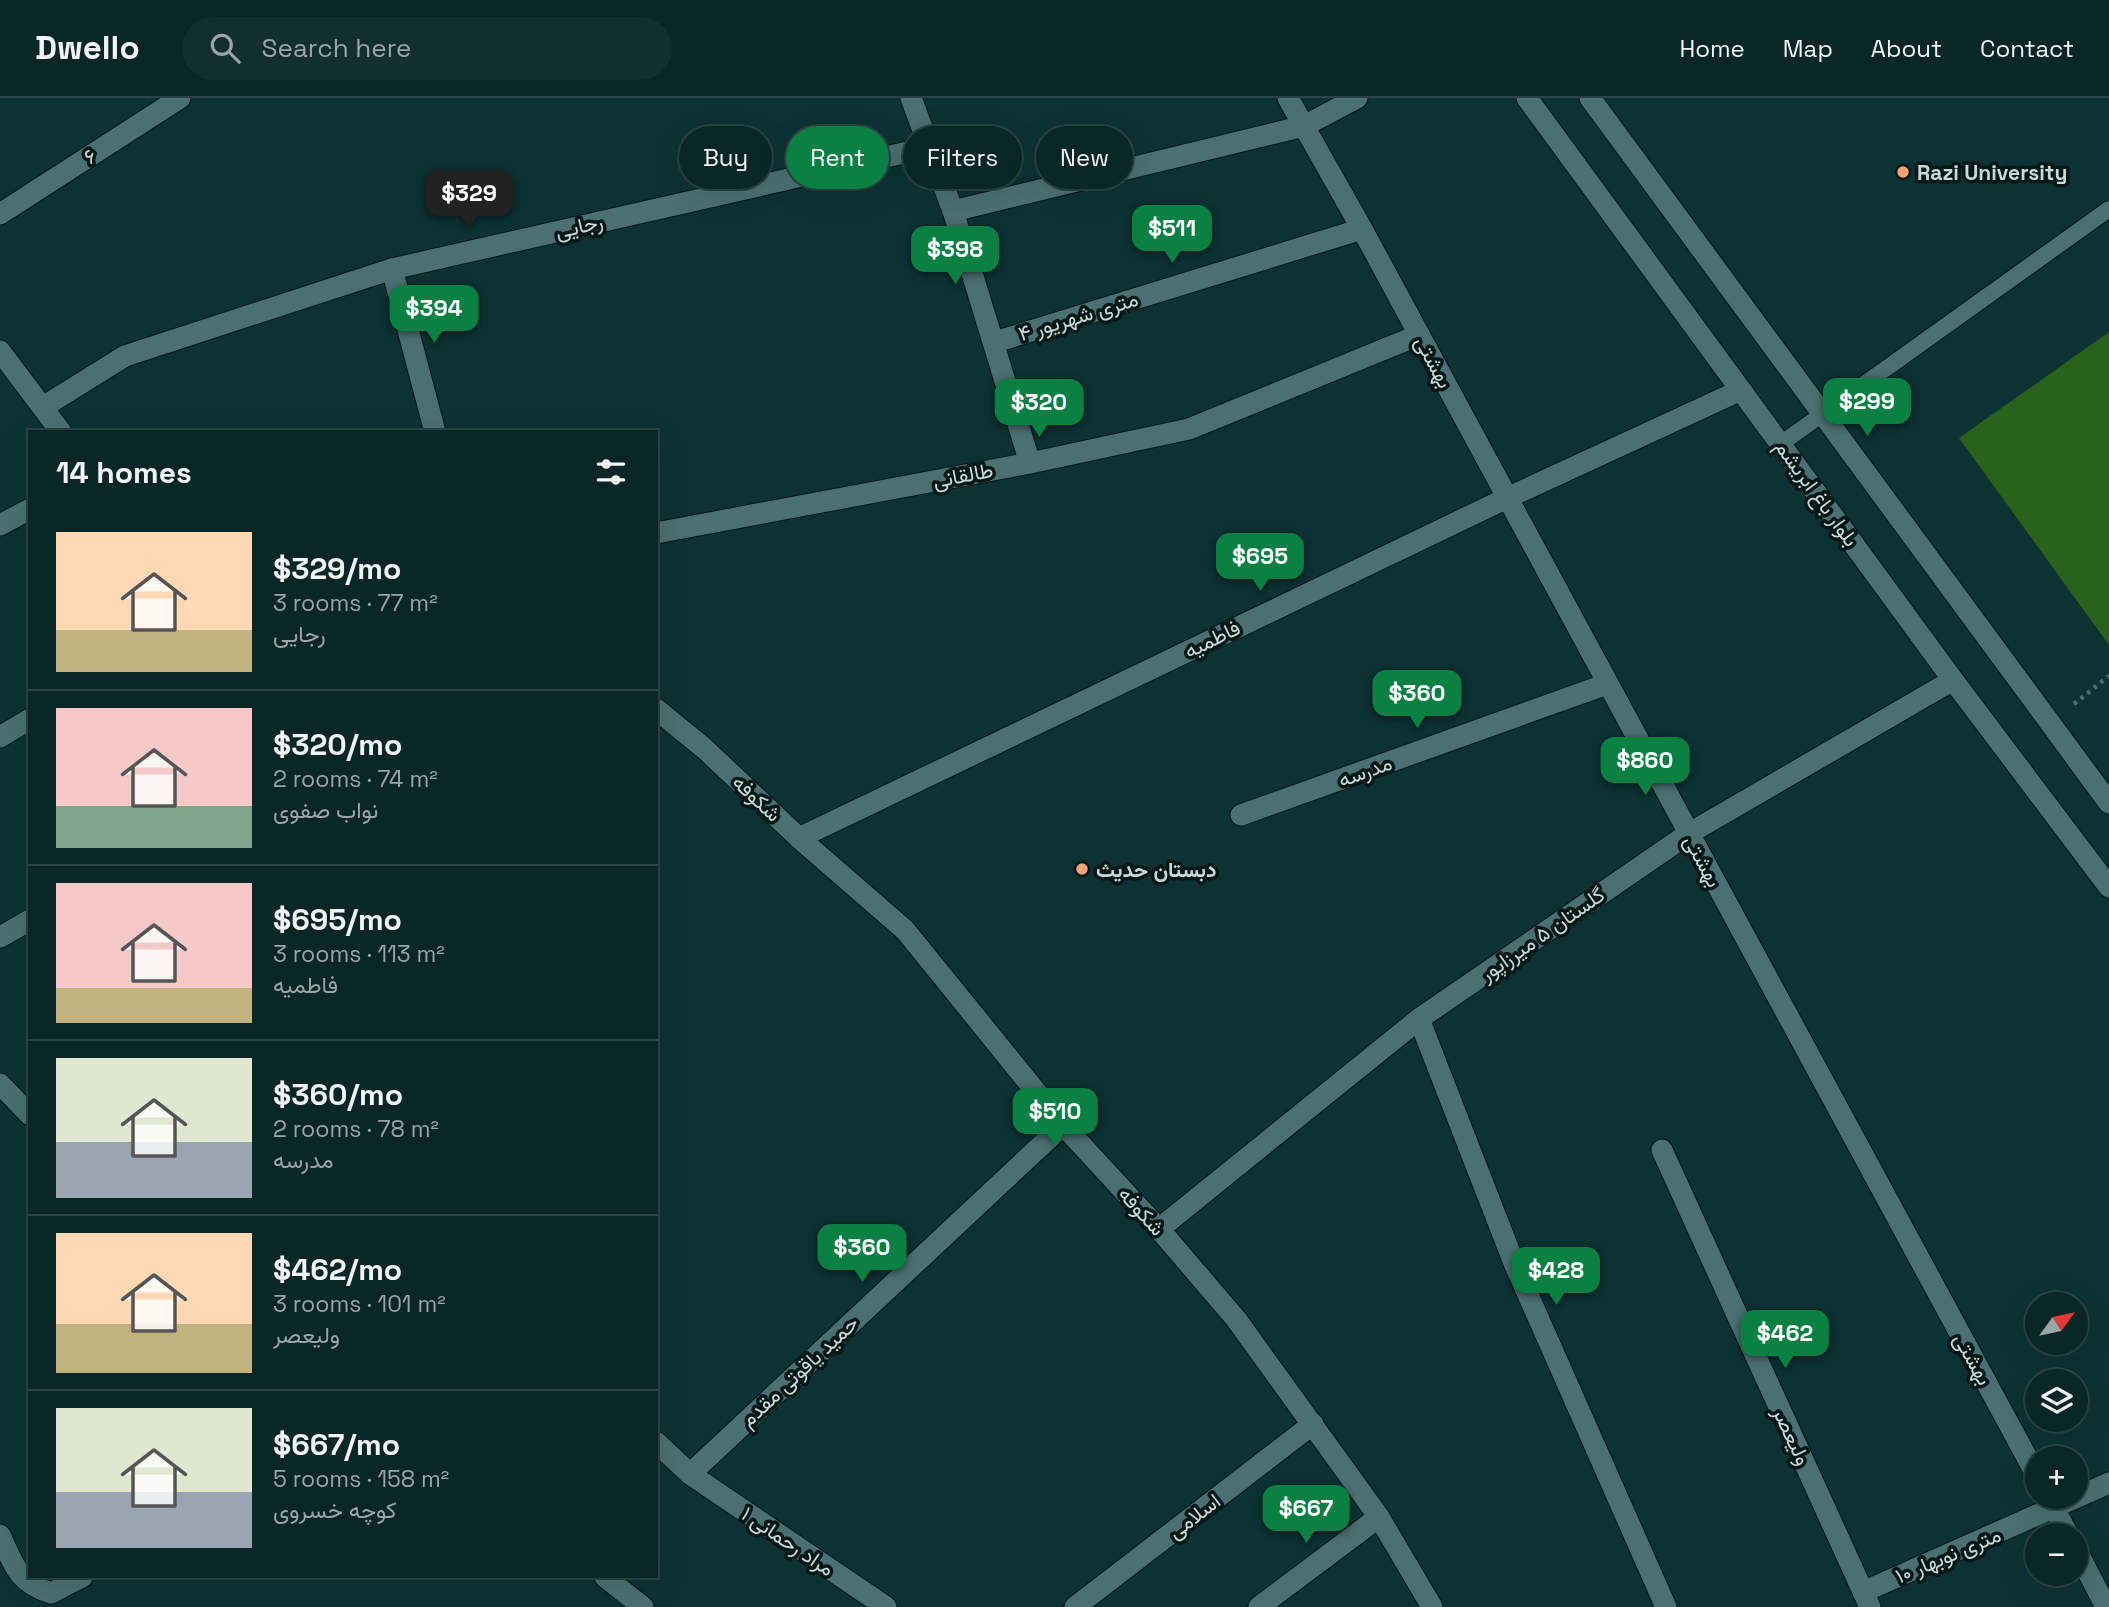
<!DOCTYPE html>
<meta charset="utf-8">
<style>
body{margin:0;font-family:"Space Grotesk",Vazirmatn,sans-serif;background:#132e2f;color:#f1f3f6;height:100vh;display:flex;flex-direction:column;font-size:26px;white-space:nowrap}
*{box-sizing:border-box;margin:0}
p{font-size:23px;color:#99a5a7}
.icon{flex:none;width:38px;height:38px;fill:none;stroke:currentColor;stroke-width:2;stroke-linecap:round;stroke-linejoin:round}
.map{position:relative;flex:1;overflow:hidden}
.details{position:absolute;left:28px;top:332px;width:630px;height:1148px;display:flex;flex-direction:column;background:#0a2627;border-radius:0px;box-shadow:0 7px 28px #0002,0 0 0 2px #2a4344}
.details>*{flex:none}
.banner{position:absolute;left:679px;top:28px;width:665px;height:63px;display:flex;gap:14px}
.needle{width:46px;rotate:57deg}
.controls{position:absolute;left:2025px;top:1194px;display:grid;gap:14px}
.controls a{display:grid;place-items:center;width:63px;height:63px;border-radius:50%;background:#0a2627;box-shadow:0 7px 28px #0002,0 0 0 2px #2a4344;font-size:35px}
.price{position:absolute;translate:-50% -60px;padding:0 16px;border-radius:14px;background:#0b8043;color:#fff;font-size:23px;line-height:46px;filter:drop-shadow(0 2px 4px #0008)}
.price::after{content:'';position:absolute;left:50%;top:42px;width:21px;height:16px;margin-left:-10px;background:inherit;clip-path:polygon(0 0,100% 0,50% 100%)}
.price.selected{background:#222;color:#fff}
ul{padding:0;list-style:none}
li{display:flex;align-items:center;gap:21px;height:175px;padding:0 28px}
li+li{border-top:2px solid #2a4344}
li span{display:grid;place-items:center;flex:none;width:196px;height:140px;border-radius:0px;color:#555}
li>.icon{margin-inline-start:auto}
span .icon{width:84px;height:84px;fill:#fffc;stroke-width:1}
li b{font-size:30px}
h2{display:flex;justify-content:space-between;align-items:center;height:84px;padding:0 28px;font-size:30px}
.tag{padding:0 24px;border-radius:32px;background:#0a2627;box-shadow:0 7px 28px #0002,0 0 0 2px #2a4344;font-size:24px;line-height:63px}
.tag.selected{background:#0b8043;color:#fff}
header{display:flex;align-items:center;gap:42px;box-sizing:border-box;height:98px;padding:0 35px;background:#0a2627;border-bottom:2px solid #2a4344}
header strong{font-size:33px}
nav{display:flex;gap:38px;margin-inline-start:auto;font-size:24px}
.search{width:490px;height:63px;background:#132e2f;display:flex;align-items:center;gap:18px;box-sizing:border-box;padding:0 24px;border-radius:38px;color:#99a5a7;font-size:26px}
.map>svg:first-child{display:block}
.forest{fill:#2b621b}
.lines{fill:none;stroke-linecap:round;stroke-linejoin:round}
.lane-casing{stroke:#00191a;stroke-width:18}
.street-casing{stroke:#00191a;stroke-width:23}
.secondary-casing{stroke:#00191a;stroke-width:23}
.path{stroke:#4c6b6c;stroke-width:4.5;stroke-dasharray:3.5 5;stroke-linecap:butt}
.lane{stroke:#4b7071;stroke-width:16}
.street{stroke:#4b7071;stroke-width:21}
.secondary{stroke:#4b7071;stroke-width:21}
.poi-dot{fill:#f0a378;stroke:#081718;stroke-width:2.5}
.labels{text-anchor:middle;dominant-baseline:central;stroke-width:7;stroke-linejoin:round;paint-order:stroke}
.street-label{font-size:21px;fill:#c7dadb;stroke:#081718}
.poi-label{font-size:21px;font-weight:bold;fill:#c7dadb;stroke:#081718;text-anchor:start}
</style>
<header>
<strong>Dwello</strong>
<div class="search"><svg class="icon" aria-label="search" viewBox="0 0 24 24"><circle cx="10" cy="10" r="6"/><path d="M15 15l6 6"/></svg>Search here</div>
<nav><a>Home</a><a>Map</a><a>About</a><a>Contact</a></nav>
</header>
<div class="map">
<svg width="2109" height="1509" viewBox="0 0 2109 1509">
<rect width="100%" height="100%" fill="#0d3234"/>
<polygon class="forest" points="2109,234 2109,547 1959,340"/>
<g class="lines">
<defs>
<polyline id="lane" points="1782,345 2109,111"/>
<g id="street">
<polyline points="911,0 953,113 1030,365"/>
<polyline points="1288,0 1362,131 2037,1378"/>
<polyline points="953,113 1304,28 1357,0"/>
<polyline points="0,116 180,0"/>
<polyline points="392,171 435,334"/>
<polyline points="995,244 1362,131"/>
<polyline points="0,253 61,334"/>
<polyline points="43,309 125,258 392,171 930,49"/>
<polyline points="0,427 30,411"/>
<polyline points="656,435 1030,365 1189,331 1419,237"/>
<polyline points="656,611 705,651 799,740 905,832 1063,1027 1159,1131 1236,1221 1379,1419 1432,1509"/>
<polyline points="0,639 30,621"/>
<polyline points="1241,717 1607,586"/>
<polyline points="799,740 1507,400 1741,292"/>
<polyline points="0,839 30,822"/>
<polyline points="1419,921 1514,1165 1666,1509"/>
<polyline points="0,986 30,1017"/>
<polyline points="1662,1052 1870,1509"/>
<polyline points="1159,1131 1419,921 1688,736 1953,582"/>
<polyline points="656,1344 690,1376 886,1509"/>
<polyline points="690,1376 1063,1027"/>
<polyline points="2049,1400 2068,1437"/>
<path d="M0,1437C14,1467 17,1484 51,1495L82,1479"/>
<polyline points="2076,1451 2106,1509"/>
<polyline points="605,1479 643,1509"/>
<polyline points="1863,1494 2109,1385"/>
<polyline points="1075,1509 1313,1326"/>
<polyline points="1259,1509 1379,1419"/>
</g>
<g id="secondary">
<polyline points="1527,0 1953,582 2109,789"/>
<polyline points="1590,0 2109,705"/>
</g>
</defs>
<use href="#lane" class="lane-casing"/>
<use href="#street" class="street-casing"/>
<use href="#secondary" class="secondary-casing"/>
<polyline class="path" points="2074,606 2109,578"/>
<use href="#lane" class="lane"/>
<use href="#street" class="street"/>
<use href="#secondary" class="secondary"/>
</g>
<g class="poi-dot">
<circle cx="1903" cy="74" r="7"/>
<circle cx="1082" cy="771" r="7"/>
</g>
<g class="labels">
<g class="street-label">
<text transform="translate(90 58) rotate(-33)">۶</text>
<text transform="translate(579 128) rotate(-13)">رجایی</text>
<text transform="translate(1078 218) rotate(-17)">۴ متری شهریور</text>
<text transform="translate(1434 264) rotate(62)">بهشتی</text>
<text transform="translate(963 377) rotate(-11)">طالقانی</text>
<text transform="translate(1817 395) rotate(54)">بلوار باغ ابریشم</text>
<text transform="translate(1212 541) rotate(-26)">فاطمیه</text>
<text transform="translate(1365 673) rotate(-20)">مدرسه</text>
<text transform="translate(757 700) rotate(43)">شکوفه</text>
<text transform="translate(1703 763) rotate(62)">بهشتی</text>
<text transform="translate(1542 836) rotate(-35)">گلستان ۵ میرزاپور</text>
<text transform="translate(1142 1113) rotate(48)">شکوفه</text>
<text transform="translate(1973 1261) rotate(61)">بهشتی</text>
<text transform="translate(799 1273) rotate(-43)">حمید یاقوتی مقدم</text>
<text transform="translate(1792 1338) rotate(65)">ولیعصر</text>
<text transform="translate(1194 1418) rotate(-37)">اسلامی</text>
<text transform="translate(788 1443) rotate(34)">مراد رحمانی ۱</text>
<text transform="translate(1948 1457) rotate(-23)">۱۰ متری نوبهار</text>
</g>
<g class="poi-label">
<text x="1917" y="74">Razi University</text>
<text x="1096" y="771">دبستان حدیث</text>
</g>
</g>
</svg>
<div class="controls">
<a><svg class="needle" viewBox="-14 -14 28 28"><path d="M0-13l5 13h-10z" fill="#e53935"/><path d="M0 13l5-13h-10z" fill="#99a5a7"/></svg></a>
<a><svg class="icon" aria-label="layers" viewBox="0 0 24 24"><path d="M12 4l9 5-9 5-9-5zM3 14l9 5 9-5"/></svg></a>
<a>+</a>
<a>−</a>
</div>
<b class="price selected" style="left:469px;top:132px">$329</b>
<b class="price" style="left:1172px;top:167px">$511</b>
<b class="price" style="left:955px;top:188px">$398</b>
<b class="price" style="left:434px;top:247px">$394</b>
<b class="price" style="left:1867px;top:340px">$299</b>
<b class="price" style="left:1039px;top:341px">$320</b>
<b class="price" style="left:1260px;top:495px">$695</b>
<b class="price" style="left:1417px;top:632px">$360</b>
<b class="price" style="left:1645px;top:699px">$860</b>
<b class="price" style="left:1055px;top:1050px">$510</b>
<b class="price" style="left:862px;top:1186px">$360</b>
<b class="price" style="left:1556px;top:1209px">$428</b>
<b class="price" style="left:1785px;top:1272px">$462</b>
<b class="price" style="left:1306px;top:1447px">$667</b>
<div class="banner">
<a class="tag">Buy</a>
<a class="tag selected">Rent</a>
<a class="tag">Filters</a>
<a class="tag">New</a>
</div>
<section class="details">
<h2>14 homes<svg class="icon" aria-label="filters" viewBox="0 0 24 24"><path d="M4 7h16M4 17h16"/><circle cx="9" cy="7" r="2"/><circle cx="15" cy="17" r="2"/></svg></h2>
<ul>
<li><span style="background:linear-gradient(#ffd9b3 70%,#c2b280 0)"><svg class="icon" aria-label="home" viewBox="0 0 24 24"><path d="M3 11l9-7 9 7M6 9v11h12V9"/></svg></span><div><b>$329/mo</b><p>3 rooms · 77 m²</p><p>رجایی</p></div></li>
<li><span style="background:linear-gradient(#f6c9c9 70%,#7fa58c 0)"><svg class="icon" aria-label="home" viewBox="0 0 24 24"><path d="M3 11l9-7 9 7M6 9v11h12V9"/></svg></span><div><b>$320/mo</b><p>2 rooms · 74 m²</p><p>نواب صفوی</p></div></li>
<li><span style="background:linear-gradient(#f6c9c9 75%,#c2b280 0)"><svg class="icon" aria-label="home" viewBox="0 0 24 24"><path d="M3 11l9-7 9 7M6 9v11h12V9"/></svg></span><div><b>$695/mo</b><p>3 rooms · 113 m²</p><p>فاطمیه</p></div></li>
<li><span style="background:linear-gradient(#dfe7d0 60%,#9aa5b1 0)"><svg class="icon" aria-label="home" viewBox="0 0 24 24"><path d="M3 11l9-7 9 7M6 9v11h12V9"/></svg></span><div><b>$360/mo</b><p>2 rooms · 78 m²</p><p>مدرسه</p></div></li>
<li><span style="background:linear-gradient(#ffd9b3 65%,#c2b280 0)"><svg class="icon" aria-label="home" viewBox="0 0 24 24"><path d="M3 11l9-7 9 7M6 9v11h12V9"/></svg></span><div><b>$462/mo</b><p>3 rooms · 101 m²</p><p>ولیعصر</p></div></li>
<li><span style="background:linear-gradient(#dfe7d0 60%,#9aa5b1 0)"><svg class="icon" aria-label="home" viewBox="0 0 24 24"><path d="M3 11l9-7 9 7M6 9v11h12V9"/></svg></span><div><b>$667/mo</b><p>5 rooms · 158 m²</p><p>کوچه خسروی</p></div></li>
</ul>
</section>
</div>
